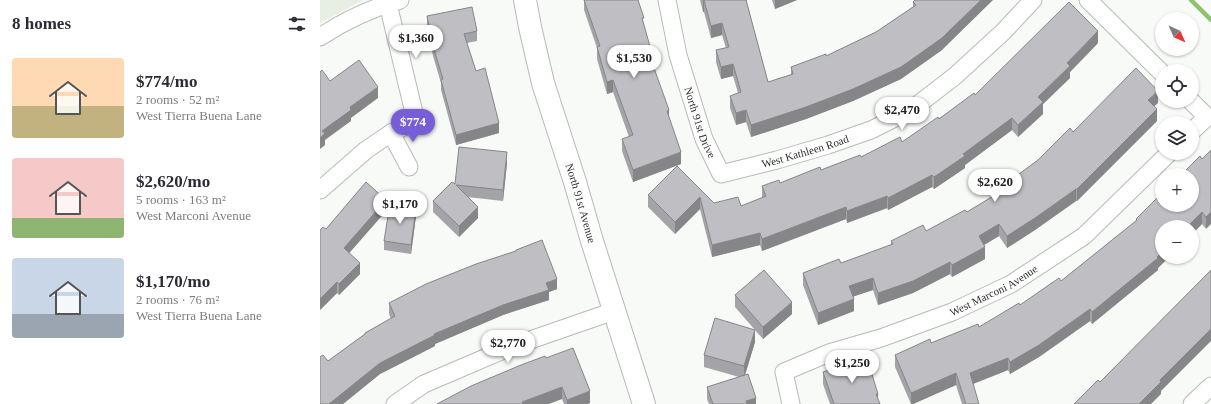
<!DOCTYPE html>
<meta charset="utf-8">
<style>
body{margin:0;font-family:Georgia,serif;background:#f2f2f3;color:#2b2b33;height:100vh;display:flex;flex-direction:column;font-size:15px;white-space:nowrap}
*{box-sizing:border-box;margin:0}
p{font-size:13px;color:#7c7c81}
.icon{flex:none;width:22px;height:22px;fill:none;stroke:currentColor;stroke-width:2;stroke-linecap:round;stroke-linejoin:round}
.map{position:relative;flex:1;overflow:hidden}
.details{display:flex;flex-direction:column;background:#fff;width:320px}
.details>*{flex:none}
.needle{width:26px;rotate:135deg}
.tools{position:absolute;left:835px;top:12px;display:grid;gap:8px}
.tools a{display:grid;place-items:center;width:44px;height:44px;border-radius:50%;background:#fff;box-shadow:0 1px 3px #0004;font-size:20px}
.price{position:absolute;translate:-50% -34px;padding:0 9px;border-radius:14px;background:#fff;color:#222;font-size:13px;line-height:26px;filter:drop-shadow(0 1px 2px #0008)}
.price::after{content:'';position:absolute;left:50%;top:24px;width:12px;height:9px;margin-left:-6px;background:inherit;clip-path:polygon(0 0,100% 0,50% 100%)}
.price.current{background:#775ed8;color:#fff}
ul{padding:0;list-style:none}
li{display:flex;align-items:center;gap:12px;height:100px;padding:0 12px}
li span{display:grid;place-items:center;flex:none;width:112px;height:80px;border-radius:4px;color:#555}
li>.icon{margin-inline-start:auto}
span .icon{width:48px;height:48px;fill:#fffc;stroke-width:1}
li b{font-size:17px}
h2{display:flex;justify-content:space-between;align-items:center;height:48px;padding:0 12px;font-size:17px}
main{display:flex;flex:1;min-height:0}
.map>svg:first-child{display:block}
.built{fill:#e7efe4}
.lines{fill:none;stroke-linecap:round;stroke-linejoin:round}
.stream{stroke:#8bc270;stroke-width:4.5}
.street-casing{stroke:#b7bab6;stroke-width:19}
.secondary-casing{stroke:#b7bab6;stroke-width:24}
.street{stroke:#fff;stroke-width:17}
.secondary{stroke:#fff;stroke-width:22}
.wall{fill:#a4a4a8}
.shaded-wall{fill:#868688}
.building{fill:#bfbfc3;stroke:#868688}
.labels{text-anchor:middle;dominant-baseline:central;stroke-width:4;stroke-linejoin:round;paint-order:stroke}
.street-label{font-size:11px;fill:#2d2e2d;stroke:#fff}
</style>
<main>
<section class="details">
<h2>8 homes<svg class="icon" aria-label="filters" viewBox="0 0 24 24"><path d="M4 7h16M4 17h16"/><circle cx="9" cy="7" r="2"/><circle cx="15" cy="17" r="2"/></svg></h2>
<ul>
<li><span style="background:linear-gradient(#ffd9b3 60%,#c2b280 0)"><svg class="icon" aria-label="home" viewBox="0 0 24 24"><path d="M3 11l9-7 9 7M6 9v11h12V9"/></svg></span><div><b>$774/mo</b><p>2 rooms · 52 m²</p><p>West Tierra Buena Lane</p></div></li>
<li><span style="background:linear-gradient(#f6c9c9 75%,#8fb573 0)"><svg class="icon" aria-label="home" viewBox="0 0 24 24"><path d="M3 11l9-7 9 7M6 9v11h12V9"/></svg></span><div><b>$2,620/mo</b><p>5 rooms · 163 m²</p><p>West Marconi Avenue</p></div></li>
<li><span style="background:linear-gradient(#c9d6e8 70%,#9aa5b1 0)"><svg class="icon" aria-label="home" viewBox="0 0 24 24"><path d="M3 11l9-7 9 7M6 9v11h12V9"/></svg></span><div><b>$1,170/mo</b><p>2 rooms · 76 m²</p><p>West Tierra Buena Lane</p></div></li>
</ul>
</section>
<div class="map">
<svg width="891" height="404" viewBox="0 0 891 404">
<rect width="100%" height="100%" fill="#f7faf6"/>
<polygon class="built" points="0,0 43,0 0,23"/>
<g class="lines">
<polyline class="stream" points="871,0 891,20"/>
<defs>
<g id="street">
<path id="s1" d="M347,0L358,55L384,139L401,174L457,160L508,145L551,130L591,110L635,76L683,32L713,0"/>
<polyline points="768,0 842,73"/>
<path d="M0,37C24,21 52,8 80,0"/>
<polyline points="871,101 887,117 872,131"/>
<polyline points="71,133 89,167"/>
<polyline points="0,190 46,150 71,133 96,121 68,4"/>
<polyline points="75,404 104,384 193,346 294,311"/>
<path id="s2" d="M471,404L464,372L509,353L561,338L632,312L691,284L764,236L849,153"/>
<polyline points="872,404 891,386"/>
</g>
<g id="secondary">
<path id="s3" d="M205,0L210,27L223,83L255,182L272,241L324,404"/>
</g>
</defs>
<use href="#street" class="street-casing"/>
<use href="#secondary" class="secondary-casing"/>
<use href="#street" class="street"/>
<use href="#secondary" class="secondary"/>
</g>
<g class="wall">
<polygon points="264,0 318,0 336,74 349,119 361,164 313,182 302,151 302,139 309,137 293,92 287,94 277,59 277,48 264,10"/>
<polygon points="380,0 427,0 427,3 448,82 471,75 471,67 506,56 556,32 593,7 593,2 595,0 622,50 581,79 533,101 486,119 431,137 426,122 416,125 410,108 410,96 418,93 413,76 401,79 396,62 396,50 406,48 402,35 391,38 384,12 383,12"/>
<polygon points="452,0 477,0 455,9"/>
<polygon points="107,16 157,31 157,41 147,43 156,71 179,133 136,145 121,90 121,83 113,56 107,26"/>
<polygon points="778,43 750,72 750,78 723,104 723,114 698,137 692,130 645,165 645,168 614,189 612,187 568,210 567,208 527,223 526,219 442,251 440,245 392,257 380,209 355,234 328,207 328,195 357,166 394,203 421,206 442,198 442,186 460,183 501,170 541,157 582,142 655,95"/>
<polygon points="838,103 834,106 837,121 757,201 756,201 715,230 687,248 679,236 664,245 665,259 632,277 630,274 593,293 558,305 553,290 534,296 534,311 498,325 483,285 483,273 521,263 571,245 571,241 606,231 647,212 691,185 691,180 718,160 753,132"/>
<polygon points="891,150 886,229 882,224 872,234 872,227 849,257 838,268 838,270 772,324 770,321 719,357 690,374 688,370 653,384 659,404 642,404 636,385 593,404 591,404 575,367 575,355 659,327 700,305 741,281 816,221 816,219 882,159"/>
<polygon points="187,163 183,201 147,197 158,218 139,237 113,212 113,201 135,184"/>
<polygon points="66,211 29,253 40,274 19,295 17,293 0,310 0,230 6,229"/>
<polygon points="96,216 91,254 64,250 64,241"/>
<polygon points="196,250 237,289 229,292 229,300 183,315 115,344 115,346 60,374 23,404 0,404 8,361 45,334 45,333 71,319 69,314 69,303 196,251"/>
<polygon points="415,295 472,314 443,339 435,330 435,342 425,375 436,404 389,404 387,399 387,387 419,377 384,367 384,355 435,330 415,307"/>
<polygon points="226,358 270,403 267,404 244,404"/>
<polygon points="503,372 558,400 560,404 510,404 503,384"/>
</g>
<g class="shaded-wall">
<rect x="383" y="0" width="1" height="12"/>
<polygon points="455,0 477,0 455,9"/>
<polygon points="661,0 673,0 622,50 581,79 533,101 486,119 431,137 431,125"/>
<polygon points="402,23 402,35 391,38 391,26"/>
<polygon points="778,31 778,43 750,72 750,78 723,104 723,114 698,137 698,125 718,97 747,63"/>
<polygon points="413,64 413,76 401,79 401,67"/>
<polygon points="293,80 293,92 287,94 287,82"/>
<polygon points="58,87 58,98 31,118 31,121 5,140 5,145 0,149 0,138 2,131 30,107"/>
<polygon points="838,91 838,103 828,112 828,100"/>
<polygon points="837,109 837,121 757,201 757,189"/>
<polygon points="349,110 349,122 347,111"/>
<polygon points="426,110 426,122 416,125 416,113"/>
<polygon points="692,118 692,130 645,165 645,168 614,189 614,177 643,154"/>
<polygon points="179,123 179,133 136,145 136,135"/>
<polygon points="187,152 187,163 183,201 183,190"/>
<polygon points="361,152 361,164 313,182 313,170"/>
<polygon points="612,175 612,187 568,210 568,198"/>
<polygon points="756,189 756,201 715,230 687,248 687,236"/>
<polygon points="567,196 567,208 527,223 527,211"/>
<polygon points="380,197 380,209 355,234 355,222"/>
<polygon points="66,200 66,211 24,259 24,248"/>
<polygon points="158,207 158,218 139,237 139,226"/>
<polygon points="526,207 526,219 442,251 442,239"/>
<polygon points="96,208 96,216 91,254 91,245"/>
<polygon points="882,212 882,224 872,234 872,227 867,227"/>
<polygon points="891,212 891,224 886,229 886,217"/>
<polygon points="679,224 679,236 659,248 659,236"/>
<polygon points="440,233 440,245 392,257 392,245"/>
<polygon points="665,247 665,259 632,277 632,265"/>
<polygon points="842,252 842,257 849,257 838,268 838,270 772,324 772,312 837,257"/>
<polygon points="630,262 630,274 593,293 558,305 558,293"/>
<polygon points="40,263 40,274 19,295 19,284"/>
<polygon points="553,278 553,290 529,298 529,286"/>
<polygon points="237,279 237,289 229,292 229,300 183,315 115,344 115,346 60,374 23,404 9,404 60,363 114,334 226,283"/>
<polygon points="17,282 17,293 0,310 0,299"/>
<polygon points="534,299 534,311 498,325 498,313"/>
<polygon points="472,302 472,314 443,339 443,327"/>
<polygon points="770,309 770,321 719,357 690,374 690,362"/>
<polygon points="891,329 891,341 841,391 841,394 831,404 819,404 840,380"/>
<polygon points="435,330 435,342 424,378 424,366"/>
<polygon points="688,358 688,370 650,385 650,373"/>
<polygon points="636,373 636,385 593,404 591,404 591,393"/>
<polygon points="242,387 242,399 229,404 202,404 202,402"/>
<polygon points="270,391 270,403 267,404 247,404 247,400"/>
<polygon points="556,394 558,394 558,404"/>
<polygon points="436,398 436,404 426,404 426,401"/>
</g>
<g class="building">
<polygon points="264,0 318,0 324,18 322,18 336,68 334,68 349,110 347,111 361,152 313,170 302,139 313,135 293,80 287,82 277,47 280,46"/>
<polygon points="383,0 426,0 448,82 473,74 471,67 506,54 506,56 556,32 596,5 593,2 595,0 661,0 622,38 581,67 533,89 486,107 431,125 426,110 416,113 410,96 421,92 413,64 401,67 396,50 409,47 402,23 391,26 384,0"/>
<polygon points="749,2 778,31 747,63 750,66 718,97 723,102 698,125 692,118 643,154 645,156 614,177 612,175 568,198 567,196 527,211 526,207 442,239 440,233 392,245 380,197 355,222 328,195 357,166 394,203 418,197 421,206 446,196 442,186 459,180 460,183 500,167 501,170 540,155 541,157 580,137 582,142 618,117 619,119 654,93 655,95"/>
<polygon points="152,7 157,31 144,34 156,71 165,68 179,123 136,135 121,80 123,79 113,46 107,16"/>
<polygon points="39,60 58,87 30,107 31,110 2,131 5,133 0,138 0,72 2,70 10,81"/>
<polygon points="816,68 838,91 828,100 837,109 757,189 756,189 715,218 687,236 679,224 659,236 665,247 632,265 630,262 593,281 558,293 553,278 529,286 534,299 498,313 483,273 519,259 521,263 573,244 571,241 603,225 606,231 645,210 647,212 693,184 691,180 718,160 750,128 753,132"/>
<polygon points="139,147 187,152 183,190 136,185 158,207 139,226 113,201 132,182 135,184"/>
<polygon points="891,150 891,212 886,217 882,212 867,227 842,227 842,252 837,257 838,258 772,312 770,309 719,345 690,362 688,358 650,373 659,404 646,404 636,373 591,393 575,355 610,339 611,343 658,324 659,327 699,303 700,305 739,278 741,281 817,220 816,219 842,193 842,205 872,205 872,175 861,175 880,156 882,159"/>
<polygon points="46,182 66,200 24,248 40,263 19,284 17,282 0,299 0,230 3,227 6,229"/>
<polygon points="70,204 96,208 91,245 64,241"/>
<polygon points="222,240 237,279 226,283 229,290 183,305 114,334 115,335 60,363 9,404 0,404 0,357 3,355 8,361 45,334 45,333 75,316 69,303 106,284 156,264 196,251 196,250"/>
<polygon points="444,270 472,302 443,327 415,295"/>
<polygon points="891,270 891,329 840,380 841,382 819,404 754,404 778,380 780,382"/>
<polygon points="395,318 435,330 424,366 384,355"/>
<polygon points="253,348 270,391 247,400 242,387 202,402 203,404 117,404 151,386 201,365 225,356 226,358"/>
<polygon points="547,358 558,394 556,394 560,404 514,404 503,372"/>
<polygon points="428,374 436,398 426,401 427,404 393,404 387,387"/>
</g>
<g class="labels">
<g class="street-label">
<text stroke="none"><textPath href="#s1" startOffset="127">North 91st Drive</textPath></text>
<text stroke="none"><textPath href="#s1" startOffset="270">West Kathleen Road</textPath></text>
<text stroke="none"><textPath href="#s3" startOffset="211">North 91st Avenue</textPath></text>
<text stroke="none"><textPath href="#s2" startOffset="258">West Marconi Avenue</textPath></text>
</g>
</g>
</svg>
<div class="tools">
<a><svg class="needle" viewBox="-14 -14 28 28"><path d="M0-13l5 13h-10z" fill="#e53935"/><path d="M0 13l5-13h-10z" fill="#7c7c81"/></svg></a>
<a><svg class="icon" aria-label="locate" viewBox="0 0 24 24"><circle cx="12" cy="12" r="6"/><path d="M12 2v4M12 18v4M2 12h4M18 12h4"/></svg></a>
<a><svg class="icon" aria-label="layers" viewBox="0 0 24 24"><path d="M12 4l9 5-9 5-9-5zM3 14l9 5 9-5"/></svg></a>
<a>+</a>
<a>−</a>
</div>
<b class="price" style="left:96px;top:59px">$1,360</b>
<b class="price" style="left:314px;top:79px">$1,530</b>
<b class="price" style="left:582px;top:131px">$2,470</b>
<b class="price current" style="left:93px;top:143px">$774</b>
<b class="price" style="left:675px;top:203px">$2,620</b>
<b class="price" style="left:80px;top:225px">$1,170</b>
<b class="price" style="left:188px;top:364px">$2,770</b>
<b class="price" style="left:532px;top:384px">$1,250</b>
</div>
</main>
